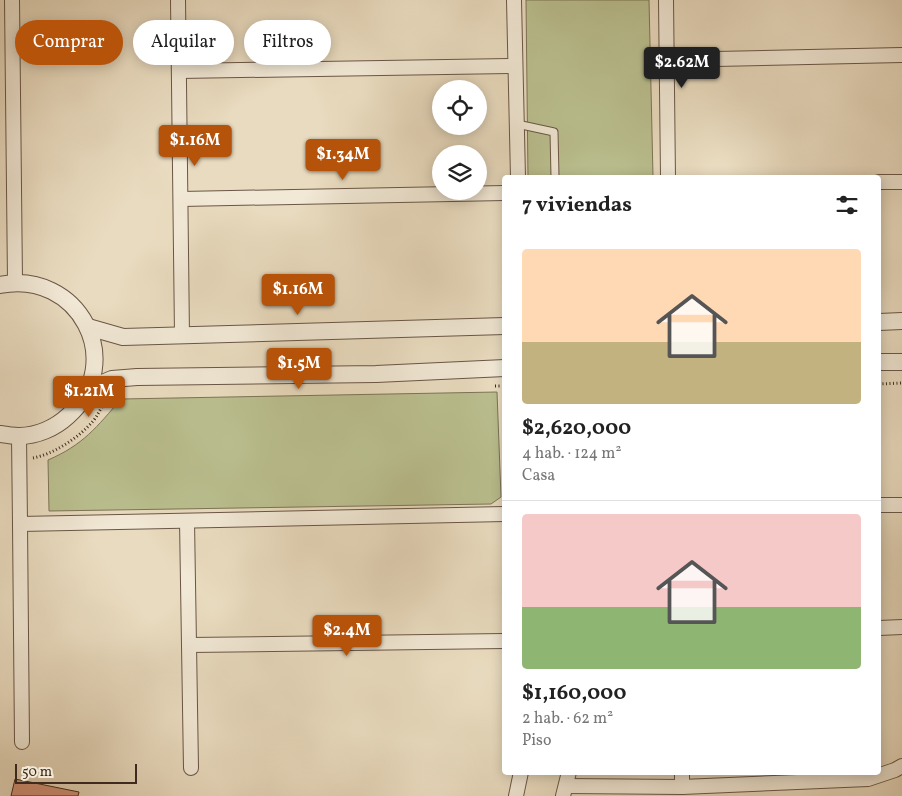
<!DOCTYPE html>
<html lang="es">
<meta charset="utf-8">
<style>
body{margin:0;font-family:Vollkorn,serif;background:#f6f6f6;color:#222;height:100vh;display:flex;flex-direction:column;font-size:19px;white-space:nowrap}
*{box-sizing:border-box;margin:0}
p{font-size:16px;color:#767676}
.icon{flex:none;width:28px;height:28px;fill:none;stroke:currentColor;stroke-width:2;stroke-linecap:round;stroke-linejoin:round}
.map{position:relative;flex:1;overflow:hidden}
.panel{position:absolute;left:502px;top:175px;width:379px;height:600px;display:flex;flex-direction:column;background:#fff;border-radius:5px;box-shadow:0 2px 12px #0003}
.panel>*{flex:none}
.banner{position:absolute;left:15px;top:20px;width:412px;height:45px;display:flex;gap:10px}
.fabs{position:absolute;left:432px;top:80px;display:grid;gap:10px}
.fabs a{display:grid;place-items:center;width:55px;height:55px;border-radius:50%;background:#fff;box-shadow:0 2px 12px #0003;font-size:25px}
.scale{position:absolute;left:15px;bottom:12px;width:122px;box-sizing:border-box;padding-left:5px;border:2px solid #402a1d;border-top:0;font-size:14px;line-height:18px;white-space:nowrap;color:#402a1d;-webkit-text-stroke:4px #f1e8d5;paint-order:stroke}
.price{position:absolute;translate:-50% -42px;padding:0 11px;border-radius:5px;background:#b45309;color:#fff;font-size:16px;line-height:32px;filter:drop-shadow(0 1px 2px #0008)}
.price::after{content:'';position:absolute;left:50%;top:30px;width:15px;height:11px;margin-left:-8px;background:inherit;clip-path:polygon(0 0,100% 0,50% 100%)}
.price.on{background:#222;color:#fff}
ul{padding:0;list-style:none}
li{display:grid;align-content:center;gap:10px;height:265px;padding:0 20px}
li+li{border-top:1px solid #e0e0e0}
li span{display:grid;place-items:center;height:155px;border-radius:5px;color:#555}
li>.icon{margin-inline-start:auto}
span .icon{width:90px;height:90px;fill:#fffc;stroke-width:1}
li b{font-size:21px}
h2{display:flex;justify-content:space-between;align-items:center;height:60px;padding:0 20px;font-size:21px}
.pill{padding:0 18px;border-radius:22px;background:#fff;box-shadow:0 2px 12px #0003;font-size:18px;line-height:45px}
.pill.on{background:#b45309;color:#fff}
.map>svg:first-child{display:block}
.green{fill:#babf8f;stroke:#7d7456}
.building{fill:#d39379;stroke:#402a1d}
.lines{fill:none;stroke-linecap:round;stroke-linejoin:round}
.service-casing{stroke:#6a5646;stroke-width:9}
.minor-casing{stroke:#6a5646;stroke-width:16}
.tertiary-casing{stroke:#6a5646;stroke-width:18}
.path{stroke:#402a1d;stroke-width:3;stroke-dasharray:1 2.5;stroke-linecap:butt}
.service{stroke:#f1e8d5;stroke-width:7}
.minor{stroke:#f1e8d5;stroke-width:14}
.tertiary{stroke:#f1e8d5;stroke-width:16}
</style>
<div class="map">
<svg width="902" height="796" viewBox="0 0 902 796">
<rect width="100%" height="100%" fill="#e9dbbf"/>
<filter id="stains"><feTurbulence type="fractalNoise" baseFrequency=".004" numOctaves="4"/><feColorMatrix values="0 0 0 0 .2 0 0 0 0 .09 0 0 0 0 .02 0 0 0 .5 -.17"/></filter>
<radialGradient id="worn" r=".72"><stop offset=".6" stop-color="#630" stop-opacity="0"/><stop offset="1" stop-color="#630" stop-opacity=".3"/></radialGradient>
<g class="green">
<polygon points="526,0 649,0 653,177 528,177"/>
<path d="M497,392L501,497L491,504L49,511L48,460C83,445 97,427 121,399Z"/>
</g>
<polygon class="building" points="15,779 79,792 78,796 11,796"/>
<g class="lines">
<defs>
<polyline id="service" points="517,124 554,132 555,177 554,178"/>
<g id="minor">
<polyline points="12,0 15,282"/>
<polyline points="178,0 182,335"/>
<polyline points="514,0 518,178"/>
<polyline points="666,0 668,178"/>
<polyline points="667,60 902,55"/>
<polyline points="179,71 515,66"/>
<polyline points="879,182 902,182"/>
<polyline points="181,199 505,193"/>
<polyline points="19,436 20,524 505,514"/>
<polyline points="879,505 902,505"/>
<polyline points="187,521 191,768"/>
<polyline points="20,524 22,742"/>
<polyline points="879,628 902,627"/>
<polyline points="189,645 505,641"/>
<polyline points="566,786 682,787 868,779 895,770 902,766"/>
<polyline points="682,787 682,772"/>
<polyline points="516,796 521,772"/>
<polyline points="563,796 569,772"/>
</g>
<g id="tertiary">
<path d="M0,285C78,269 128,362 68,416C55,428 37,436 19,436C13,436 6,435 0,434"/>
<polyline points="879,322 902,321"/>
<polyline points="88,327 123,337 505,326"/>
<polyline points="879,362 902,362"/>
<polyline points="88,389 112,379 137,377 376,374 505,368"/>
</g>
</defs>
<use href="#service" class="service-casing"/>
<use href="#minor" class="minor-casing"/>
<use href="#tertiary" class="tertiary-casing"/>
<g class="path">
<polyline points="879,384 902,383"/>
<polyline points="495,386 505,386"/>
<path d="M33,458C54,454 80,437 94,420C100,412 101,405 110,399"/>
</g>
<use href="#service" class="service"/>
<use href="#minor" class="minor"/>
<use href="#tertiary" class="tertiary"/>
</g>
<rect width="100%" height="100%" filter="url(#stains)"/>
<rect width="100%" height="100%" fill="url(#worn)"/>
</svg>
<div class="fabs">
<a><svg class="icon" aria-label="locate" viewBox="0 0 24 24"><circle cx="12" cy="12" r="6"/><path d="M12 2v4M12 18v4M2 12h4M18 12h4"/></svg></a>
<a><svg class="icon" aria-label="layers" viewBox="0 0 24 24"><path d="M12 4l9 5-9 5-9-5zM3 14l9 5 9-5"/></svg></a>
</div>
<div class="scale">50 m</div>
<b class="price on" style="left:682px;top:89px">$2.62M</b>
<b class="price" style="left:195px;top:167px">$1.16M</b>
<b class="price" style="left:343px;top:181px">$1.34M</b>
<b class="price" style="left:298px;top:316px">$1.16M</b>
<b class="price" style="left:299px;top:390px">$1.5M</b>
<b class="price" style="left:89px;top:418px">$1.21M</b>
<b class="price" style="left:347px;top:657px">$2.4M</b>
<div class="banner">
<a class="pill on">Comprar</a>
<a class="pill">Alquilar</a>
<a class="pill">Filtros</a>
</div>
<section class="panel">
<h2>7 viviendas<svg class="icon" aria-label="filters" viewBox="0 0 24 24"><path d="M4 7h16M4 17h16"/><circle cx="9" cy="7" r="2"/><circle cx="15" cy="17" r="2"/></svg></h2>
<ul>
<li><span style="background:linear-gradient(#ffd9b3 60%,#c2b280 0)"><svg class="icon" aria-label="home" viewBox="0 0 24 24"><path d="M3 11l9-7 9 7M6 9v11h12V9"/></svg></span><div><b>$2,620,000</b><p>4 hab. · 124 m²</p><p>Casa</p></div></li>
<li><span style="background:linear-gradient(#f6c9c9 60%,#8fb573 0)"><svg class="icon" aria-label="home" viewBox="0 0 24 24"><path d="M3 11l9-7 9 7M6 9v11h12V9"/></svg></span><div><b>$1,160,000</b><p>2 hab. · 62 m²</p><p>Piso</p></div></li>
</ul>
</section>
</div>
